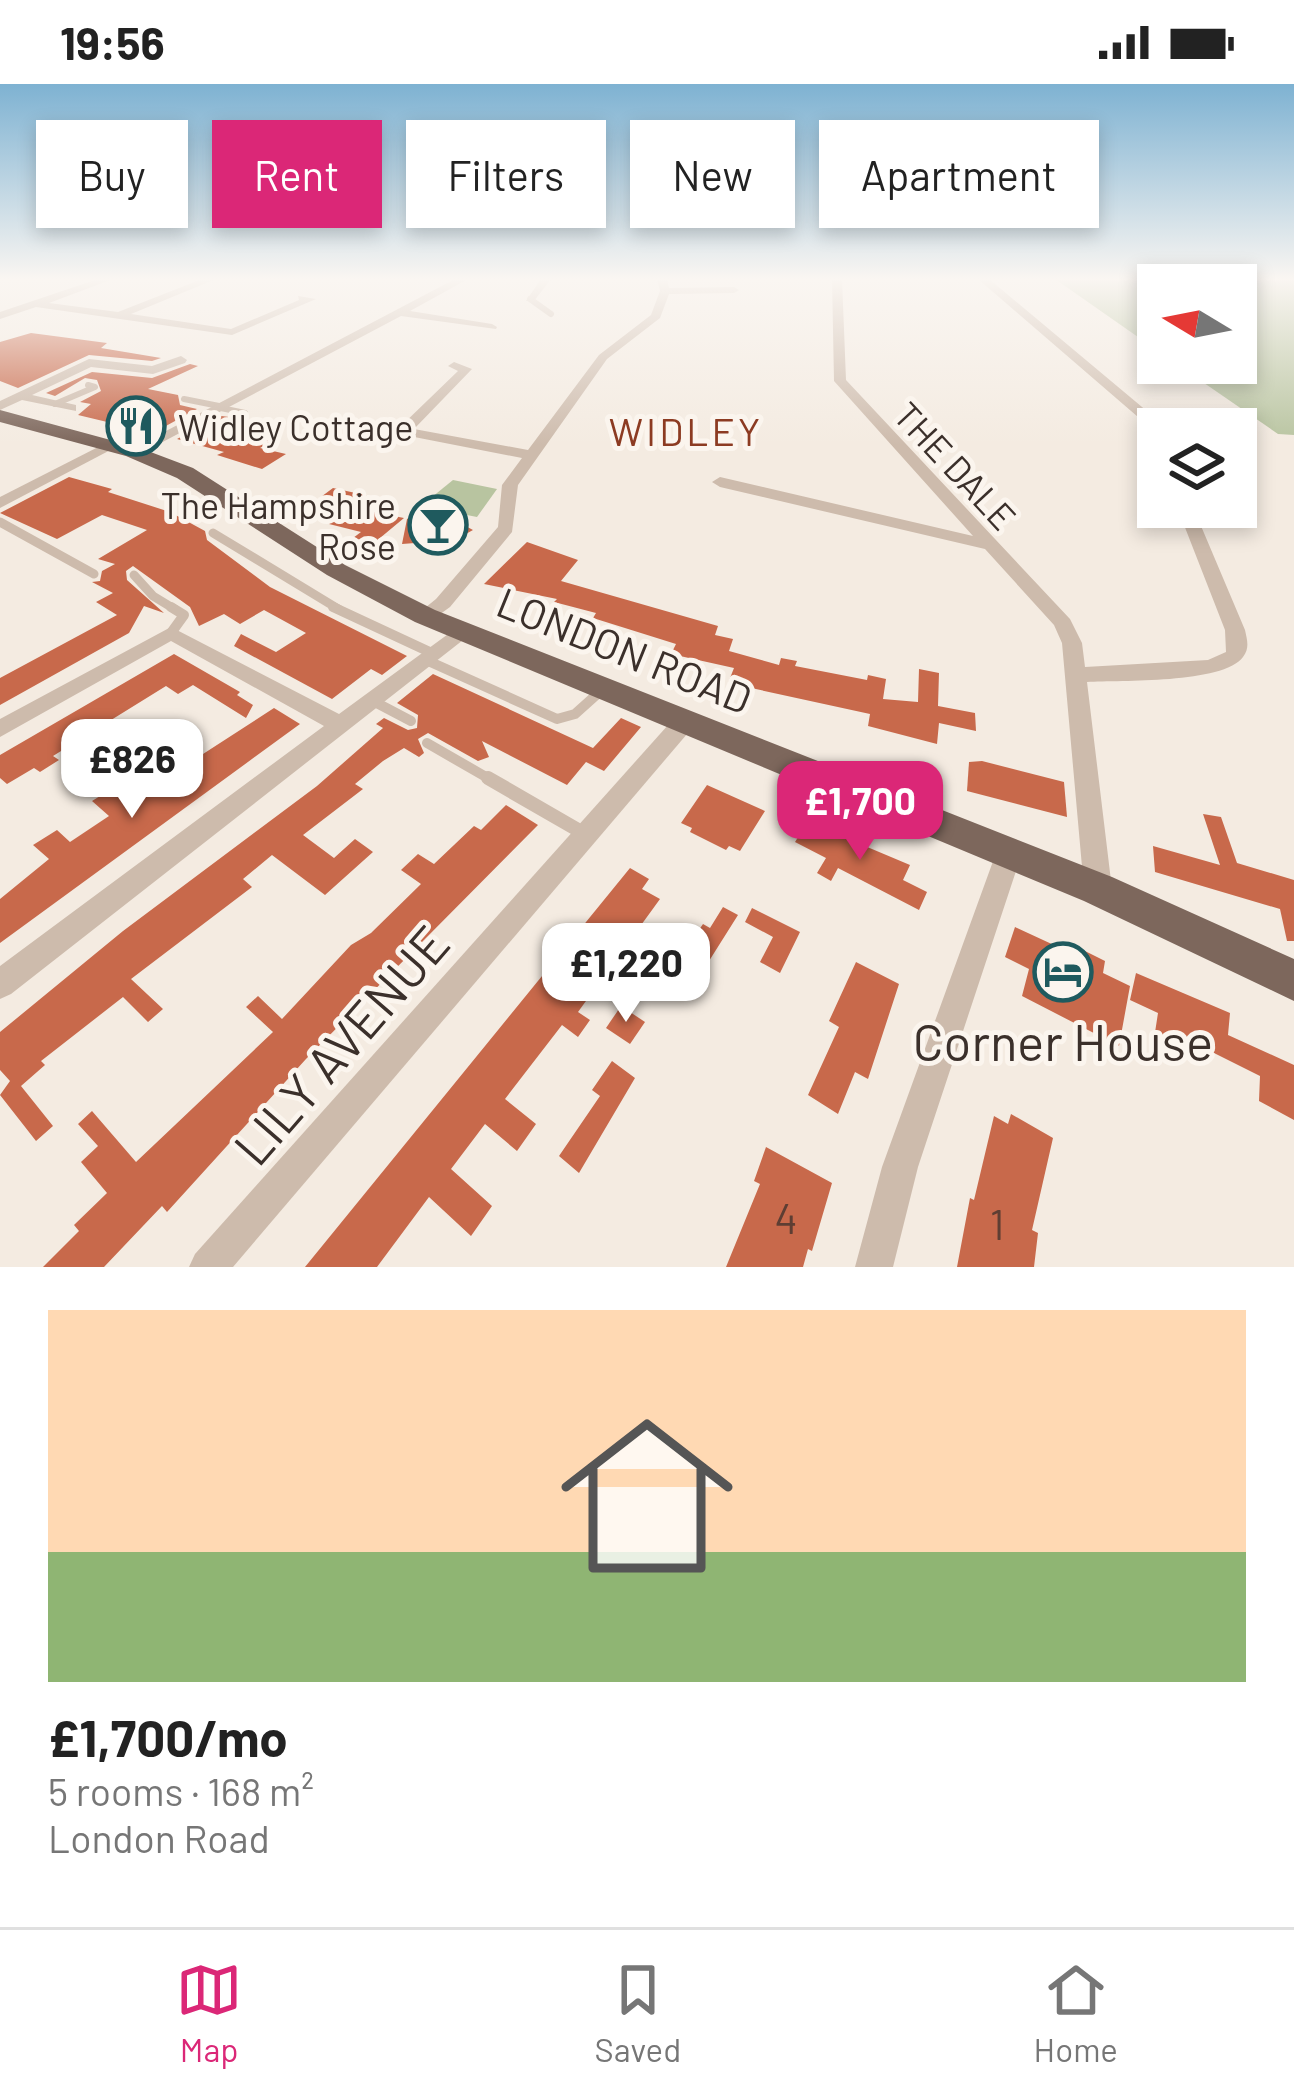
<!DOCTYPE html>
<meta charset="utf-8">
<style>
body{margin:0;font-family:Barlow,sans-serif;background:#f6f6f6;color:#222;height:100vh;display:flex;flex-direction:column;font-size:45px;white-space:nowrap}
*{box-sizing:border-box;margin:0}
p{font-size:39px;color:#767676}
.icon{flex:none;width:66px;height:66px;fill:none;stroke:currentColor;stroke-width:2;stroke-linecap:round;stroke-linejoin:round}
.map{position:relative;height:1183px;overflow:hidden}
.drawer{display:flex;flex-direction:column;background:#fff;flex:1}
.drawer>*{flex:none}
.banner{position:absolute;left:36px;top:36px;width:1224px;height:108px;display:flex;gap:24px}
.needle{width:78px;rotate:280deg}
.fabs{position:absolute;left:1137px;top:180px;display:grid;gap:24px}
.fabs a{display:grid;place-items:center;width:120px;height:120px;border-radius:0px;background:#fff;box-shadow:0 6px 18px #0003;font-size:60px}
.price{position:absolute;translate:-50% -102px;padding:0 27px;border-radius:24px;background:#fff;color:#222;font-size:39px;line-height:78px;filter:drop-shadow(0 3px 6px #0008)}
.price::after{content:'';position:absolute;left:50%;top:72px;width:36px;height:27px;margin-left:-18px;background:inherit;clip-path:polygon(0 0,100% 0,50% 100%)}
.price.active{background:#db2777;color:#fff}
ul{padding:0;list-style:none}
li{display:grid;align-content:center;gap:24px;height:636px;padding:0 48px}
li+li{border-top:3px solid #e0e0e0}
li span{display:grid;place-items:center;height:372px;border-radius:0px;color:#555}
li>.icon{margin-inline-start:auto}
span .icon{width:216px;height:216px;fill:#fffc;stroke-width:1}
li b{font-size:51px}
.chip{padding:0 42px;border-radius:0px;background:#fff;box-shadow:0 6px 18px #0003;font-size:42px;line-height:108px}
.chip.active{background:#db2777;color:#fff}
.status{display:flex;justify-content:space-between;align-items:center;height:84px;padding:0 60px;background:#fff;direction:ltr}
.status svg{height:33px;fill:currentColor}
.tabs{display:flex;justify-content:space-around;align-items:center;height:168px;border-top:3px solid #e0e0e0;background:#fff;font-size:33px;color:#767676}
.tabs a{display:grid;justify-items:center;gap:6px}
.tabs .active{color:#db2777}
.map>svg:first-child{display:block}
.green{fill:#b8c4a0}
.building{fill:#c8694b}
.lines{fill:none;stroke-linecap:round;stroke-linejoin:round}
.service-far3{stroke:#cdbbac;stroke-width:6}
.service-far2{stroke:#cdbbac;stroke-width:9}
.service-far1{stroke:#cdbbac;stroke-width:10}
.service{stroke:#cdbbac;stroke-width:14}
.minor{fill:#cdbbac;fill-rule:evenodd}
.primary{fill:#7d675c;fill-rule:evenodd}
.labels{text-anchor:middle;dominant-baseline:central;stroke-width:10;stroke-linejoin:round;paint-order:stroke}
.far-poi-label{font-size:36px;fill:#3b302b;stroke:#fbf5ee;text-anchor:start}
.far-street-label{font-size:36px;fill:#3b302b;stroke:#fbf5ee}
.far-neighbourhood-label{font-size:39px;letter-spacing:3px;fill:#8c3b22;stroke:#fbf5ee}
.street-label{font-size:42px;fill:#3b302b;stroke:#fbf5ee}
.near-number-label{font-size:42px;fill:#5e3e33}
.near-poi-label{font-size:51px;fill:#3b302b;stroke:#fbf5ee}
.near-street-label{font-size:51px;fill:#3b302b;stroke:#fbf5ee}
</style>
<div class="status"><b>19:56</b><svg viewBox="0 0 49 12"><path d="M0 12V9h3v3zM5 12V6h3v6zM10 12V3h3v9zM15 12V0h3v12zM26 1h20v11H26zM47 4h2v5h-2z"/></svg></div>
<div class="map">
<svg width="1294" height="1183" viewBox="0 0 1294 1183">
<rect width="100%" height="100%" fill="#f4ebe1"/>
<g class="green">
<polygon points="1055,195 1294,195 1294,351 1278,350 1175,279 1236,279 1236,201 1158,201 1158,267"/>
<polygon points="453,396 497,405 477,433 421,422"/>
</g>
<g class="building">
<polygon points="31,249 107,259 101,264 161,274 152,277 89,271 18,304 0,297 0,258"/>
<polygon points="190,280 198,282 148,305 178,311 180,321 197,325 153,349 78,331 91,320 80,318 101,307 97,296 85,294 55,312 46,309 92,288 152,294"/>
<polygon points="222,332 251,336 231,348 272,357 260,364 286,370 262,385 217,371 224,368 177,355 196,345 224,350 228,340 217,334"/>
<polygon points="69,393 112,405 108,408 170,428 205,447 207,456 270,503 407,572 382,591 371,585 332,615 234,562 241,550 276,568 306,549 264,526 240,540 224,530 199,542 190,523 133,482 126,487 127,496 164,529 144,522 129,549 0,621 0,594 117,531 96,518 113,509 92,498 100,497 102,487 115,480 98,475 147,446 102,431 57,455 0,429"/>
<polygon points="333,404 369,412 354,424 404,434 374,459 353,454 361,448 329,440 339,432 306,424"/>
<polygon points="421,427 464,435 460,439 473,446 455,456 402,460 407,435"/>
<polygon points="527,458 578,476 561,497 718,542 715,551 733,555 729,567 779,581 781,574 797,577 795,582 867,596 868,591 886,595 883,615 918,618 919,585 939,589 938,622 975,629 976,647 939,639 937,660 868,642 870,630 728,599 734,584 671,570 676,560 593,534 596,529 554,518 557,515 484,500"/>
<polygon points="174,570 240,608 237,611 253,621 246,634 193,601 178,610 166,602 53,672 59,676 40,688 34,684 7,700 0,694 0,671"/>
<polygon points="433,590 593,664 621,634 641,643 604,687 586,678 567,701 482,657 489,673 478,677 428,649 418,655 424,669 419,673 404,664 383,677 355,700 363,705 303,751 334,774 355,755 373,768 325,811 272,771 243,795 252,803 131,895 163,925 148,938 123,913 41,977 45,981 21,1002 53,1042 36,1057 0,1011 10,997 0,986 0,948 123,847 317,702 383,644 376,640 384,634 408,646 417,644 418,631 397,619"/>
<polygon points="274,624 300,640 0,859 0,815 49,775 33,761 57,746 70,758 109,732 92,717 113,704 134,721 172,695 154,681 172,670 186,681"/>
<polygon points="982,677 1064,698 1067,733 967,707 969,678"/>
<polygon points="707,701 765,727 740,767 729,762 726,766 690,748 692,744 681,739"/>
<polygon points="506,721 538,741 306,975 167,1128 162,1122 104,1183 43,1183 79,1147 74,1141 107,1109 81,1078 98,1062 78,1040 92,1027 136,1078 273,948 246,923 258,912 282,935 351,861 371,849 421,800 401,786 418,770 434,780 474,742 481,746"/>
<polygon points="1203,730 1221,733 1237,779 1294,796 1294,857 1287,857 1280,825 1155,788 1153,762 1220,781"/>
<polygon points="809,736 841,751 844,745 856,752 853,757 910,781 903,796 927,808 919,826 838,784 831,797 817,789 826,774 795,758"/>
<polygon points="630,784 649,795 642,805 660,815 578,928 590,936 578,953 562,941 505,1015 536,1040 517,1067 485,1040 451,1085 492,1122 471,1152 429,1113 377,1183 305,1183"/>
<polygon points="723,823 738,831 692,904 676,894 690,872 684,868 703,840 710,844"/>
<polygon points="752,824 800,848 780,889 760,878 773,853 745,838"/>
<polygon points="1015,843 1082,874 1083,866 1105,877 1103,889 1130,902 1119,962 1022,912 1029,885 1005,873"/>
<polygon points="856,878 899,900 868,995 855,988 838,1030 808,1011 839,943 829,937"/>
<polygon points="1136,889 1230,929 1228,951 1294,981 1294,1036 1259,1017 1260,992 1210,967 1209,978 1176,961 1173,979 1152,968 1158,929 1130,916"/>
<polygon points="621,922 645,938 630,960 606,944"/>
<polygon points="612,977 635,994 579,1089 559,1072 600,1012 592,1006"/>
<polygon points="1011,1030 1053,1054 1032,1146 1038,1149 1034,1183 957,1183 970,1114 974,1116 994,1032 1008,1040"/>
<polygon points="766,1063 832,1099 812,1167 808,1165 803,1183 726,1183 760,1100 754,1097"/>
</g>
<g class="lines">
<g class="service-far3">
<polyline points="530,215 551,230"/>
<polyline points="184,315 219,322"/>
<polyline points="55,320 95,303 88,301"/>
<polyline points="216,323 245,329"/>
<polyline points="192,337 221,343"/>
</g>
<g class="service-far2">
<polyline points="0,438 94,490"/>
<polyline points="213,449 340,526"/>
<polyline points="134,491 153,512 176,526"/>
</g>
<g class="service-far1">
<polyline points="171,523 184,531 171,549"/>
<polyline points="333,523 434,570"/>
<polyline points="426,576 557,635 575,630 604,604"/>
<polyline points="373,617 411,637"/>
<polyline points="427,659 493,697"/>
</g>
<polyline class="service" points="488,694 585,750"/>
<g class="minor">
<polygon points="98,195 113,195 49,219 118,228 202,195 216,195 131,230 231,245 299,216 298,212 316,215 232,251 36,223 0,235 0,228"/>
<polygon points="455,195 468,195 410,227 492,240 497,243 496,245 401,232 138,371 126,368"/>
<polygon points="541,195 551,195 534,217 526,217"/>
<polygon points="657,195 667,195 669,204 734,203 739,206 734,209 669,210 660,234 607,275 518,401 512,448 450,523 432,536 418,536 415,532 436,515 498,443 502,401 522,374 404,351 397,347 399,344 458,287 448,282 454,278 472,285 414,345 528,366 599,271 651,231 660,207"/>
<path d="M832,195H842L846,296L1070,535L1082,559L1085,583L1208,576L1226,568L1225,546L1177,423H1193L1245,546C1247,556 1250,564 1243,573C1223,600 1120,596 1087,598L1112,805L1108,813L1098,817L1088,813L1084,805L1062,559L1054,541L985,465L720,403L712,398L720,393L973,452L834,297Z"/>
<polygon points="978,195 989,195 1148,328 1159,345 1158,359 1153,358 1138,333"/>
<polygon points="181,272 187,276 185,279 153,290 91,283 32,311 76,321 76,327 22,316 0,326 0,317 89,275 152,282"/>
<polygon points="106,359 118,362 0,424 0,413"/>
<polygon points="171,543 339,630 455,545 462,543 472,549 11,910 0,915 0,882 324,642 171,557 0,653 0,635"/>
<polygon points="685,629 693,631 696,637 693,643 233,1183 189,1183 195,1170 677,631"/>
<polygon points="1009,758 1018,761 1022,769 918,1083 893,1183 855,1183 882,1083 996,769 1000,761"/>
</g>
<polygon class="primary" points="0,326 140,364 193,384 345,481 435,526 1112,793 1294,875 1294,917 1084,817 415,538 327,491 177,394 126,372 0,338"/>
</g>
<linearGradient id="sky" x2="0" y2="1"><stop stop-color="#7eb2d2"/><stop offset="0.54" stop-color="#faf6f2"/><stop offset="1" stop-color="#faf6f2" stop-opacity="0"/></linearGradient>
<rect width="1294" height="361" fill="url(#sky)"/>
<defs>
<symbol id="restaurant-ring" viewBox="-11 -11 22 22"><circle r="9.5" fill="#fbf5ee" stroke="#1f5a5e" stroke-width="1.5"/><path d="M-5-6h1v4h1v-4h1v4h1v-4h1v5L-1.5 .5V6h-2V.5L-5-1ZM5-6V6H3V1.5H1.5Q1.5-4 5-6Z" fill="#1f5a5e"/></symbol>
<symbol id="bar-ring" viewBox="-11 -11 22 22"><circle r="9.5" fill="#fbf5ee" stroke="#1f5a5e" stroke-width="1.5"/><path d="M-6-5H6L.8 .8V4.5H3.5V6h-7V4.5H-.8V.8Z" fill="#1f5a5e"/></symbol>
<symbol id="hotel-ring" viewBox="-11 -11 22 22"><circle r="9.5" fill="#fbf5ee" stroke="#1f5a5e" stroke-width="1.5"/><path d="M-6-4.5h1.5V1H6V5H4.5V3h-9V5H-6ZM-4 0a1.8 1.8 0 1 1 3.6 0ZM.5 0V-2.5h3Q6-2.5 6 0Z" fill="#1f5a5e"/></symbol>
</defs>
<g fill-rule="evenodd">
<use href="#restaurant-ring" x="103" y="309" width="66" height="66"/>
<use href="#bar-ring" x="405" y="408" width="66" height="66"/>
<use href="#hotel-ring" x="1030" y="855" width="66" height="66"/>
</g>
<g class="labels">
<g class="far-poi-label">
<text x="178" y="342">Widley Cottage</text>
<text x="396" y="420" text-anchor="end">The Hampshire<tspan x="396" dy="41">Rose</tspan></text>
</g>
<g class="far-street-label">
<text transform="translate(956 381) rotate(47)">THE DALE</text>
</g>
<g class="far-neighbourhood-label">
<text x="686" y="346">WIDLEY</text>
</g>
<g class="street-label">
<text transform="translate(625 565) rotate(22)">LONDON ROAD</text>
</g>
<g class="near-number-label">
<text x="786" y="1133">4</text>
<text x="997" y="1139">1</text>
</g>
<g class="near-poi-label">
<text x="1063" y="956">Corner House</text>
</g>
<g class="near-street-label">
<text transform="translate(340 960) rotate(-49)">LILY AVENUE</text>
</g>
</g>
</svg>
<div class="fabs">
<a><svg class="needle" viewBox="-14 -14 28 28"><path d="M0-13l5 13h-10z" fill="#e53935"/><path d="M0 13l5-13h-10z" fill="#767676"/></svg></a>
<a><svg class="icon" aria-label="layers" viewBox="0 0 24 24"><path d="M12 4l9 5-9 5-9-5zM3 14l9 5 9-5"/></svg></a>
</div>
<b class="price" style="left:132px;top:737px">£826</b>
<b class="price active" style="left:860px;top:779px">£1,700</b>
<b class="price" style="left:626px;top:941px">£1,220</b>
<div class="banner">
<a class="chip">Buy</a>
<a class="chip active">Rent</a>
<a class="chip">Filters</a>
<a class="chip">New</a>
<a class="chip">Apartment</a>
</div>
</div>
<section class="drawer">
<ul>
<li><span style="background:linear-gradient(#ffd9b3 65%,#8fb573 0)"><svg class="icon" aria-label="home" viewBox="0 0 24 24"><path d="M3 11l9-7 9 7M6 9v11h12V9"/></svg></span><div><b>£1,700/mo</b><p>5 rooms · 168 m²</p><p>London Road</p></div></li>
</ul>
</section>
<nav class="tabs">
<a class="active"><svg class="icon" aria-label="map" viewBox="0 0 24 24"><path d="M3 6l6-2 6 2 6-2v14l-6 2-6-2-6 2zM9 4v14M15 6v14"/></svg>Map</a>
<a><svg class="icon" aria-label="saved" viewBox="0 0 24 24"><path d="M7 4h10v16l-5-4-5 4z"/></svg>Saved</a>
<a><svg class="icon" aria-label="home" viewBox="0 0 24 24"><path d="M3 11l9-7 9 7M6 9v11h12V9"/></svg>Home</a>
</nav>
